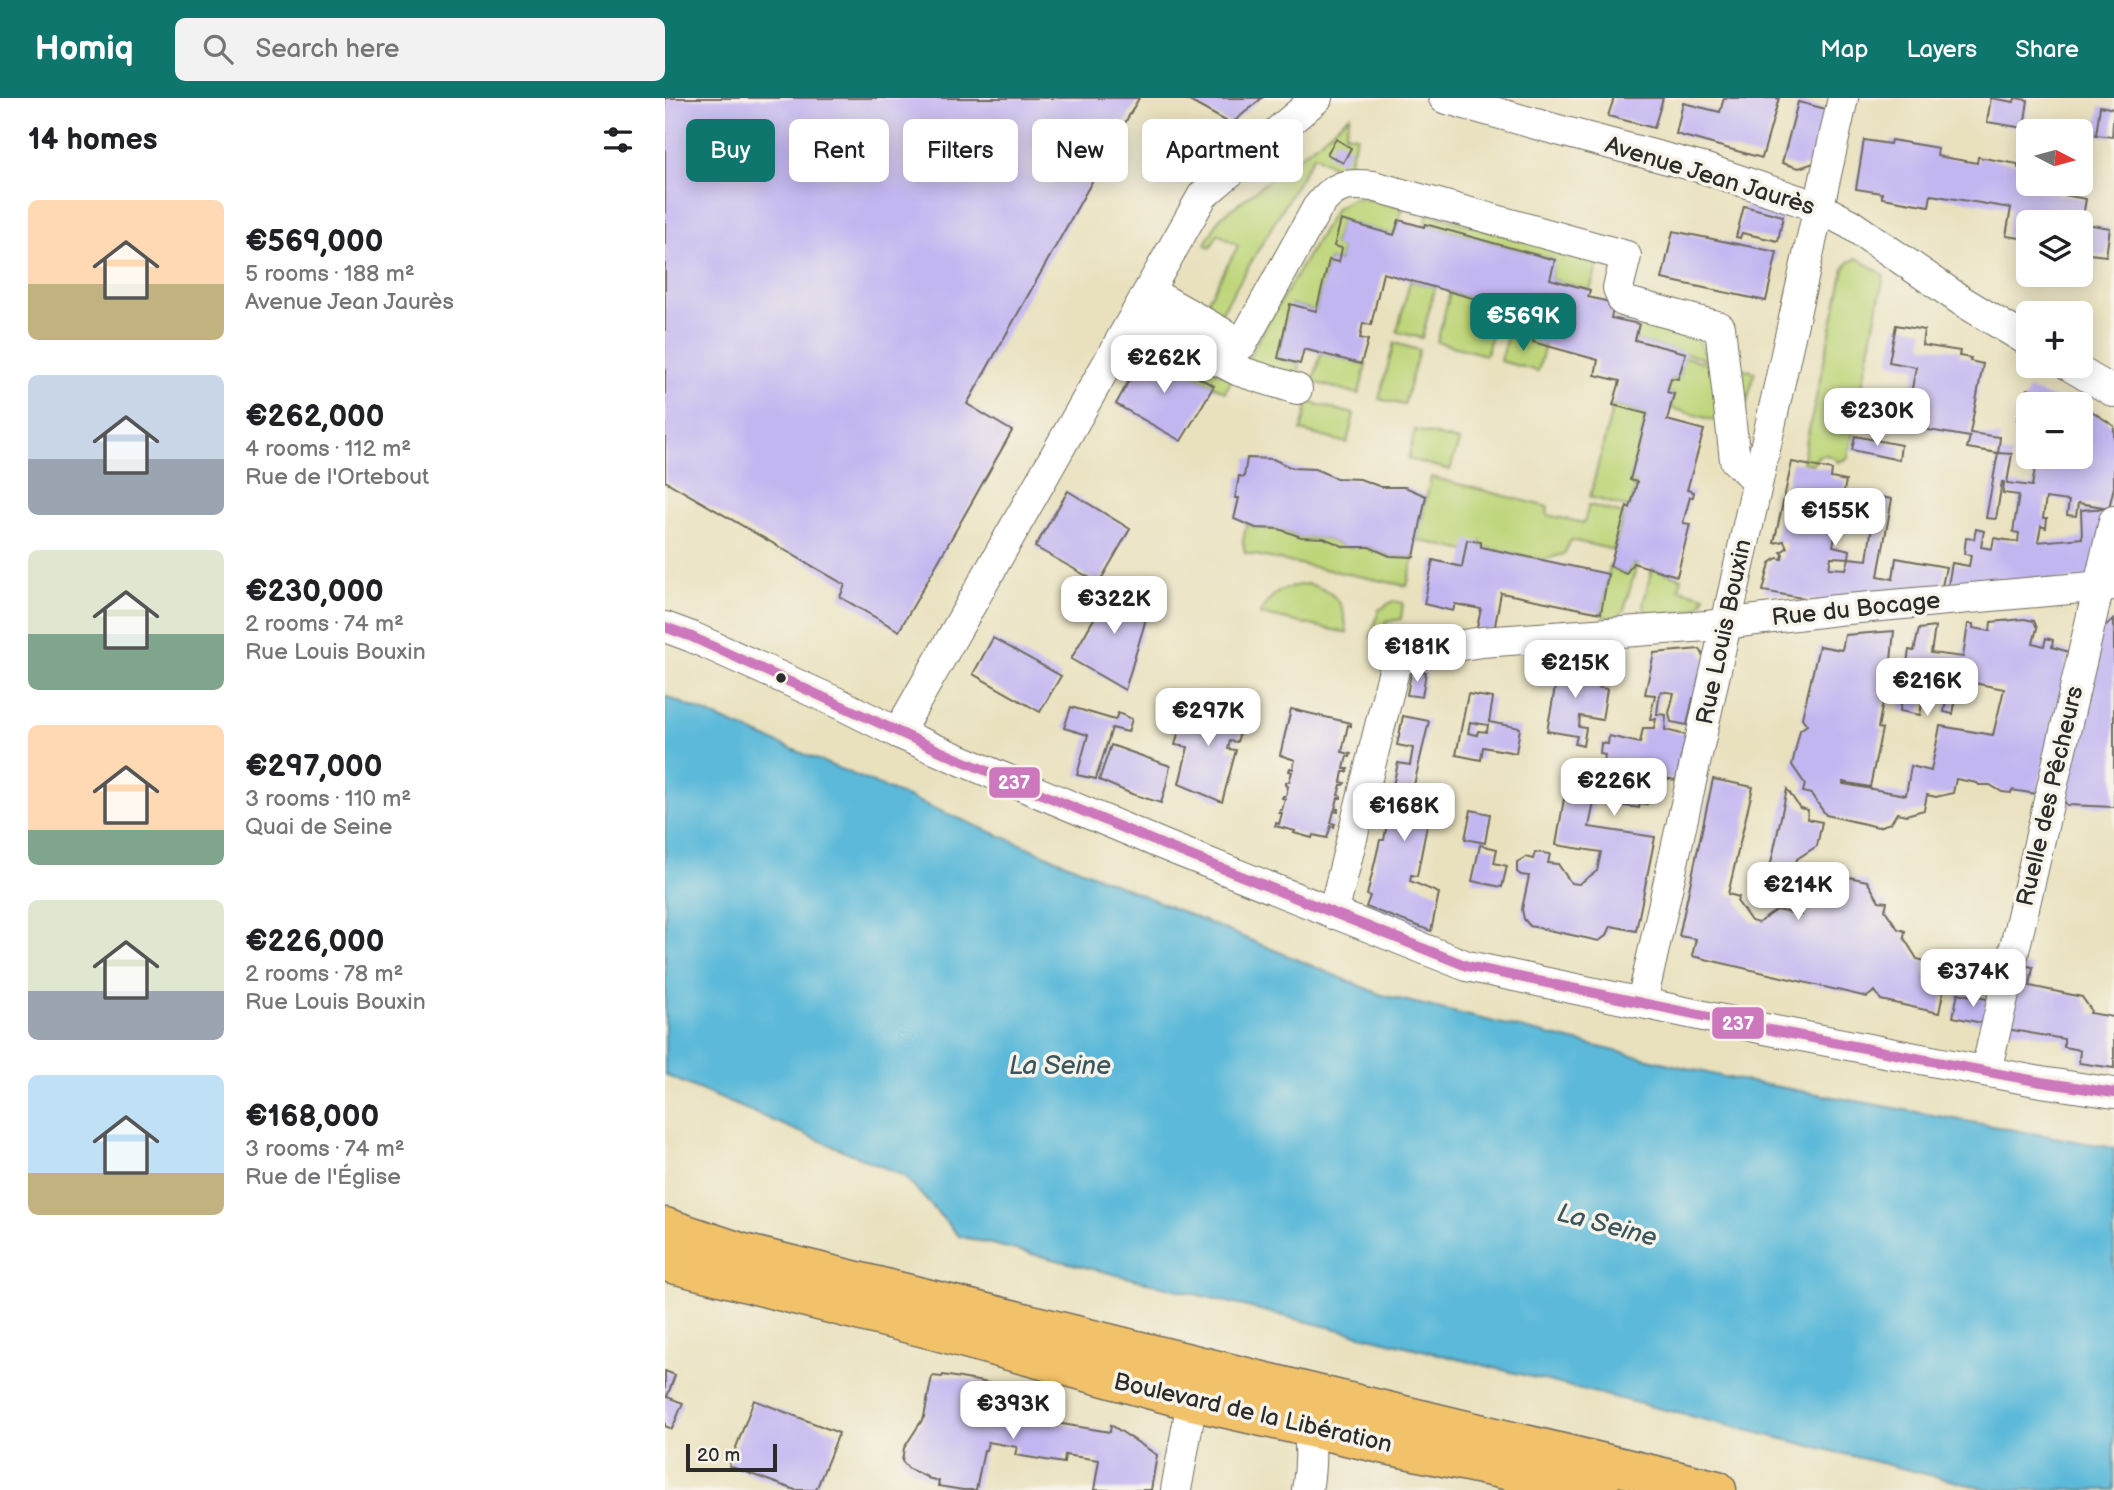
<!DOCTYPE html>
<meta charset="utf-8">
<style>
body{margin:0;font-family:"Balsamiq Sans",sans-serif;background:#f2f2f2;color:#202124;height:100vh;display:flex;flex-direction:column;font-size:26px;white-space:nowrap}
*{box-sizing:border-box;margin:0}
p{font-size:23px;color:#757577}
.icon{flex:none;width:38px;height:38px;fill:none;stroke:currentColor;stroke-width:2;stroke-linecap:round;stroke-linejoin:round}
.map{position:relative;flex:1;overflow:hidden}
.details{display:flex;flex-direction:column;background:#fff;width:665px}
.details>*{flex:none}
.hud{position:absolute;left:21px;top:21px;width:665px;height:63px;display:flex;gap:14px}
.needle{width:46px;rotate:96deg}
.buttons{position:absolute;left:1351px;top:21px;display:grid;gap:14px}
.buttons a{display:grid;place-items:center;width:77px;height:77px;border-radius:10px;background:#fff;box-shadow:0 4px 18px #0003;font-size:35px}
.scale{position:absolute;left:21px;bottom:18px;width:91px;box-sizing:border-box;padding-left:7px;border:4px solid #2b2b2b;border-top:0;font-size:19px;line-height:24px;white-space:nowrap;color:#2b2b2b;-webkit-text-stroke:5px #f7f3e8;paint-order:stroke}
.price{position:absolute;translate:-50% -60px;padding:0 16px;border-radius:14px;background:#fff;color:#222;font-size:23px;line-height:46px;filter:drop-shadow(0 2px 4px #0008)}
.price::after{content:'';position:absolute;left:50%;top:42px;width:21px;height:16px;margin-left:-10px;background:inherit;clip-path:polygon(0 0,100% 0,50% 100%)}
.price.current{background:#0f766e;color:#fff}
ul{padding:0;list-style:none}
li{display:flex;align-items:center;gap:21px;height:175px;padding:0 28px}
li span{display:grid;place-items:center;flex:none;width:196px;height:140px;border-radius:10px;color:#555}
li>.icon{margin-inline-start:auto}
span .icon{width:84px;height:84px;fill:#fffc;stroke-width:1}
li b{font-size:30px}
h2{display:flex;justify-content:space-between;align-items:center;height:84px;padding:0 28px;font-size:30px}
.tag{padding:0 24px;border-radius:10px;background:#fff;box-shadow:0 4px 18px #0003;font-size:24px;line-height:63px}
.tag.current{background:#0f766e;color:#fff}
header{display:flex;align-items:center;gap:42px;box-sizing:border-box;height:98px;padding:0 35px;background:#0f766e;color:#fff}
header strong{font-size:33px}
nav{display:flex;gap:38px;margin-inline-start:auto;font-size:24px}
.search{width:490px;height:63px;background:#f2f2f2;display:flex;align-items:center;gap:18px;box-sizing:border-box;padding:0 24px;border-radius:10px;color:#757577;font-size:26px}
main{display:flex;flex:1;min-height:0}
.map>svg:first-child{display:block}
.green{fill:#bed579;stroke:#748052;stroke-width:2}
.water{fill:#5bb9d9;stroke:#437282;stroke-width:2}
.building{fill:#c2b6f1;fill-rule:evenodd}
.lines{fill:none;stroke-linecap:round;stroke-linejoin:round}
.minor-casing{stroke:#6e6b5e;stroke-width:32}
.major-casing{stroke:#6e6b5e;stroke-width:41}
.minor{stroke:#fff;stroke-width:30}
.major{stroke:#f2c26a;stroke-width:38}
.bus-1-casing{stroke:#f7f3e8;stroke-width:16}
.bus-1{stroke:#cd78bd;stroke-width:10}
.bus-dot{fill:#2b2b2b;stroke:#f7f3e8;stroke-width:2.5}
.labels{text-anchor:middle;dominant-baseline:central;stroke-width:7;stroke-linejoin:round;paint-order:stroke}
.street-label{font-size:24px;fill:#2b2b2b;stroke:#f7f3e8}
.water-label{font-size:26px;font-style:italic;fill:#39565f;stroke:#f7f3e8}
.line-badge{stroke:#f7f3e8;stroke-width:2.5}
.badge-label{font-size:19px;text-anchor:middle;font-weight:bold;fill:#fff}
</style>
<header>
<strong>Homiq</strong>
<div class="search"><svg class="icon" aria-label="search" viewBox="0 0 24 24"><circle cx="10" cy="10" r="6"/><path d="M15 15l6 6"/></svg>Search here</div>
<nav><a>Map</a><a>Layers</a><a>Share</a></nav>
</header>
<main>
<section class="details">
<h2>14 homes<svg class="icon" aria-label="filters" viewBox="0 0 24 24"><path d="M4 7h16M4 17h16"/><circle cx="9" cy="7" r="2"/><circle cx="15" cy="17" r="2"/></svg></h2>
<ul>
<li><span style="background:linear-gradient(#ffd9b3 60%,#c2b280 0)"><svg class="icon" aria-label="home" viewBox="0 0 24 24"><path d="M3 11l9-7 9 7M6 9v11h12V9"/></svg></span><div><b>€569,000</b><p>5 rooms · 188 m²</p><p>Avenue Jean Jaurès</p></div></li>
<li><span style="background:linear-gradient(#c9d6e8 60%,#9aa5b1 0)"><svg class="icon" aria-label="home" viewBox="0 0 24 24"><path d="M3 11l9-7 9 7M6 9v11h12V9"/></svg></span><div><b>€262,000</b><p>4 rooms · 112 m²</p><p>Rue de l'Ortebout</p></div></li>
<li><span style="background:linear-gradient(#dfe7d0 60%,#7fa58c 0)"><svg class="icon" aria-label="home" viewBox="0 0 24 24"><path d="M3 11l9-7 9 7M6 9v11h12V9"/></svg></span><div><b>€230,000</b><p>2 rooms · 74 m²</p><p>Rue Louis Bouxin</p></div></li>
<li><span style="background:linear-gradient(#ffd9b3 75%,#7fa58c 0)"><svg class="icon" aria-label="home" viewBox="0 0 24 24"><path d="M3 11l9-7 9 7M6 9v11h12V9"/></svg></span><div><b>€297,000</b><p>3 rooms · 110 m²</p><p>Quai de Seine</p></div></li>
<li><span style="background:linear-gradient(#dfe7d0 65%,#9aa5b1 0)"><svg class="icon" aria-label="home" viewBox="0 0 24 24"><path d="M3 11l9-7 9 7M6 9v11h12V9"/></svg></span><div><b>€226,000</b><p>2 rooms · 78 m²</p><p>Rue Louis Bouxin</p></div></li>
<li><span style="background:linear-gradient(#bfe0f5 70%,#c2b280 0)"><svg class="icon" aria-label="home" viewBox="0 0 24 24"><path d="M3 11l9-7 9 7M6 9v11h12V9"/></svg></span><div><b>€168,000</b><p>3 rooms · 74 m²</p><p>Rue de l'Église</p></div></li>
</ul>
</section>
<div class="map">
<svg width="1449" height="1392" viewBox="0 0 1449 1392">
<rect width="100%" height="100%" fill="#f7f3e8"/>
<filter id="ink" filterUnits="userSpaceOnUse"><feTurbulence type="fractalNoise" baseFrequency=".0143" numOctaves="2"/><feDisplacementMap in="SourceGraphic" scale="14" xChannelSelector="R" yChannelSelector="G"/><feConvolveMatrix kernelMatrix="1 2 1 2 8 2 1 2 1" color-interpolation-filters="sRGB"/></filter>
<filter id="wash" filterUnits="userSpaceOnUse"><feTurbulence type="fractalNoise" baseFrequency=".00686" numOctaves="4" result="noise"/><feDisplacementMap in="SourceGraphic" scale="28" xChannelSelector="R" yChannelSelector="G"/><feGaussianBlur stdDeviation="1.57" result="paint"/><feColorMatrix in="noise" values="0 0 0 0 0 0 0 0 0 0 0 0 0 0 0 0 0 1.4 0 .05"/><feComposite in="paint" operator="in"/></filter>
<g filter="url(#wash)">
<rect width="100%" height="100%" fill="#e9e1be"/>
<g class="green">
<polygon points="685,17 680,36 692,38 682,72 669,69 649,57 555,217 540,208 573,148 553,136 545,150 540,146 555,120 653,44"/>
<polygon points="689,100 709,102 738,110 729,137 676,123 669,147 677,150 674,164 664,162 651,213 626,206 613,260 635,266 633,281 579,266 671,110"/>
<polygon points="763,116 934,162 925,192 885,181 889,162 760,126"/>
<path d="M1192,160L1219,177L1183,360L1173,364C1167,357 1162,356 1153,358L1148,366L1137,364L1179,171L1184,164Z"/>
<polygon points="745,183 770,189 757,240 732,234"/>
<polygon points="785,194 835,207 821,257 772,244"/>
<polygon points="850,212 875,219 880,247 873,273 835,263"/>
<polygon points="958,216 1028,234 1044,262 970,242 973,226 955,222"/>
<polygon points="488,238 567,281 560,294 481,251"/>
<polygon points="729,245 754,252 739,307 714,301"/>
<polygon points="656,255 701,267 694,296 648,284"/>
<polygon points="1019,259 1050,267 1055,324 1006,310 1009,296 1002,294 1006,280 1013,281"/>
<polygon points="1069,269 1090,274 1074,332"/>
<polygon points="643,304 689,316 682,345 636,333"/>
<polygon points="948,307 982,316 965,381 972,384 965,410 925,399"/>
<polygon points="750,332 794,343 785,372 743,361"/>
<polygon points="766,379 883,409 882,417 919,425 924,407 959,416 949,452 906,442 899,456 878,462 816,449 816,444 801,453 752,442"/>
<polygon points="581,426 591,430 614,431 636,439 659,440 680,449 704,449 725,458 749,459 742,488 580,455 578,444"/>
<polygon points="968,465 972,466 959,512 952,519 939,519 936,515 945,468 961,476"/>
<path d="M987,471L1017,480L1014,491L1040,498C1034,520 999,515 981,516L978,507Z"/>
<path d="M644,486C673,495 679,505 682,535L595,516C606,494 619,488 644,486Z"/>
<polygon points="728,503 738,505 736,521 721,524 716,541 706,539 714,512"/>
</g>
<polygon class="water" points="0,598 717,897 1059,979 1449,1050 1449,1392 1325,1392 294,1138 239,1078 0,977"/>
<g id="blocks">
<g class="building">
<polygon points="0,0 474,0 302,306 347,333 234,533 175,499 180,487 0,383"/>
<polygon points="519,0 597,0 566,26"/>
<polygon points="949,0 998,0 989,30 943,18"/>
<polygon points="1059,0 1114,0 1097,60 1011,36 1018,5 1055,14"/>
<polygon points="1326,0 1349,4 1350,0 1363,2 1359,30 1322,24"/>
<polygon points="1133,4 1161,11 1149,65 1134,70 1117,65"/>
<polygon points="1435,8 1449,11 1447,39 1431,37"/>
<polygon points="671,41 686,50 678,65 662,56"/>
<polygon points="1199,42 1225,46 1226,42 1273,50 1272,58 1312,65 1313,59 1353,66 1353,70 1363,71 1363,86 1367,86 1366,91 1421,101 1417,124 1363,124 1363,141 1341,138 1346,110 1266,97 1264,108 1217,100 1217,95 1191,91"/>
<polygon points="1079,108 1118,118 1113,143 1077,135 1075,140 1071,139"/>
<polygon points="676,122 729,137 734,122 759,129 760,126 890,162 885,181 925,192 923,199 949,205 946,220 974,226 970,242 1021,255 1013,281 1006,280 1002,294 1009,296 1002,322 1039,332 1022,392 1029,394 1028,399 1025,399 1018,425 1025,426 1012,478 968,465 961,476 945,468 962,408 965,410 969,396 972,384 965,382 982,316 948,307 955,283 930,277 933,262 868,244 875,219 718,175 706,227 698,225 695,240 703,242 696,266 639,251 635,266 613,260 625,206 651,213 664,162 674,164 677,150 669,148"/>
<polygon points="1416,125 1445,130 1441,158 1416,155"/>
<polygon points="1008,133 1112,154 1101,203 997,181"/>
<polygon points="1231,227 1259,232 1257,247 1295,253 1294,258 1306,260 1305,263 1318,266 1305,335 1335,339 1333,355 1302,350 1305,339 1240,328 1251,269 1224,264"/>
<polygon points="481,251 549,288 516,343 451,306"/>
<polygon points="1363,291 1404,306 1405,300 1416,306 1363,306 1363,326 1352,322"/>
<polygon points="1416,306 1449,328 1449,389 1444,410 1413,405 1411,418 1402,417 1404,403 1381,400 1378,420 1382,420 1381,430 1376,428 1373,444 1417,440 1416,412 1444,410 1429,479 1282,493 1287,465 1304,468 1306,457 1299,456 1301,440 1309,441 1311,431 1319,433 1316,449 1327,451 1329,440 1353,444 1354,435 1348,434 1354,397 1338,395 1339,384 1337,384 1331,421 1321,420 1333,355 1347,356 1342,385 1367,388 1372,359 1416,359"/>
<polygon points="1190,338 1236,347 1234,362 1187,352"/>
<polygon points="582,360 608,361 627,370 650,371 671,380 695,381 716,389 740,389 761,398 749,459 725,458 704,449 680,449 659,440 636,439 614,431 591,430 569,421 574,400 570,400 574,378 579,379"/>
<path d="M1127,364L1167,372L1166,380L1181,383L1168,448L1185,452L1184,460L1202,462L1209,414L1213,415L1216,399L1227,401L1213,478L1228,481L1231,460L1281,469L1276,493L1159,504L1098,493L1105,465L1112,460L1117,461L1118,456L1116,454L1122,450L1119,443L1109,445ZM1166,459L1184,460L1181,471L1164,470Z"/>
<polygon points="403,393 465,431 434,485 370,449"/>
<polygon points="802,442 816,444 816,449 943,476 936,515 836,495 829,533 811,534 816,511 790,506 788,513 759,506 768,462 797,469"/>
<polygon points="451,482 486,504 460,592 406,561"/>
<polygon points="1359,521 1369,523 1372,530 1368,545 1379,548 1381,540 1388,542 1387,549 1404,554 1372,696 1347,692 1346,695 1337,694 1325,687 1314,687 1312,685 1291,681 1288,695 1271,699 1262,697 1259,712 1241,717 1232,715 1226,725 1213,729 1161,717 1146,696 1138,694 1140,686 1127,667 1135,632 1142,627 1137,620 1154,548 1177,552 1180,537 1229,533 1226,562 1213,630 1217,631 1205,689 1178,684 1178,686 1241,697 1246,668 1266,673 1275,628 1328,637 1339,591 1294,582 1288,616 1279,614 1283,591 1260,587 1255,617 1235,613 1244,552 1249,553 1254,531 1270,529 1266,555 1298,559 1303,526 1308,526 1308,530 1325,533 1326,524"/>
<polygon points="1449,521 1449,709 1402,707 1393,695 1428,537"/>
<polygon points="328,540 396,578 375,614 308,576"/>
<polygon points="1035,551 1042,564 1034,602 1028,600 1022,627 1006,624 1004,615 1009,595 996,593 994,600 992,616 1001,617 1000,632 1021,637 1011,682 969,675 967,688 994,692 993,698 983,696 982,706 975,705 974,710 929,704 924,729 990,739 971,833 946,828 942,837 934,843 865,828 859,821 857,811 864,778 856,777 852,774 852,764 861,759 868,761 870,754 885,756 883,765 893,766 906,785 914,786 932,773 936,754 891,747 903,678 936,683 940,657 935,656 936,645 943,646 944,638 975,645 978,630 989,630 991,621 985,621 990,597 980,596 989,555"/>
<polygon points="926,560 921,587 942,591 937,622 915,618 914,629 921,630 918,648 910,646 912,638 882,633 895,563"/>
<polygon points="761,574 757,599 742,597 746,575"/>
<path d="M803,596L828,600L824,624L855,630L851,655L818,649L816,662L791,657ZM805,624L823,627L822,634L813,633L812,637L803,635Z"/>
<polygon points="522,603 580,617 572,644 565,643 563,651 571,652 557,704 514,686 523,649 510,647"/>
<polygon points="406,609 450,622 453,615 467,621 463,634 447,630 431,681 412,677 423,637 399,630"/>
<polygon points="626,611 686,625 686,628 683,627 677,654 686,656 685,659 682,658 679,671 683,671 682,674 678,674 676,684 680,685 678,687 676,687 673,697 676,698 676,700 673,700 670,711 673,711 673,714 669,713 666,725 670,726 669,729 666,728 662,740 648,737 647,740 629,735 630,733 610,728 611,725 614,726 617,715 614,715 615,712 617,712 620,701 617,700 618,698 621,698 623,688 621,687 621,684 624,684 627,674 624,673 625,670 628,671 630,662 615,657"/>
<polygon points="738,618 764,623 744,708 765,712 752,778 746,777 745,783 774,795 766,833 701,809 705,798 702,797 715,742 719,742 725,710 723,710 733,665 745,667 748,650 732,647"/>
<polygon points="446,647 505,668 501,688 496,705 467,696 434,682"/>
<polygon points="1048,681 1088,689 1063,796 1074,799 1072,803 1086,823 1093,825 1112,812 1136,817 1142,786 1137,777 1146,771 1202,783 1214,803 1222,804 1220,812 1233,831 1240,833 1239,840 1252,861 1260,863 1259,873 1272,893 1278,895 1274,915 1216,902 1210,893 1202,899 1027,858 1031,841 1014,838"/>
<polygon points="1122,691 1135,710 1143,712 1142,721 1157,724 1152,748 1132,761 1130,768 1123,767 1103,779"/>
<polygon points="806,712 825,716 820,745 800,741"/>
<polygon points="815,747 832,751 829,765 842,768 837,789 807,783"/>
<polygon points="1353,866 1368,869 1365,888 1417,899 1426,912 1425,915 1449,919 1449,970 1414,965 1415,952 1399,949 1399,941 1336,930"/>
<polygon points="1293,895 1327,902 1322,926 1288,919"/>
<polygon points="0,1273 10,1277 2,1299 18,1305 7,1331 0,1328"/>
<polygon points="278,1277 330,1286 325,1314 445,1334 446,1327 492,1357 486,1392 429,1392 434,1362 400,1357 399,1365 350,1357 352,1349 323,1344 321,1352 319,1352 311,1392 298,1392 273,1388 274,1383 262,1380 262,1379 244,1371 237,1363 239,1350 259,1319 267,1278 277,1279"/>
<polygon points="89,1302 174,1335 151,1392 130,1392 64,1368"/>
</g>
</g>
</g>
<g filter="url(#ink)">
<use href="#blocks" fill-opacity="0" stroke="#6e6b5e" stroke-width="2"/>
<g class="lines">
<defs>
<g id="minor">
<polyline points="779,0 889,31 1041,71 1153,109 1185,126 1297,203 1363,243"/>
<path d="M485,194L577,246L652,110C669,87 680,85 708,88L961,158L953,190L958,203L1055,229L1070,362L1092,383"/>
<polyline points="470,220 574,273 632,291"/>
<polyline points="1405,268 1449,294"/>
<polyline points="0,529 27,539 173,605 233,635 286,658 501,748 802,868 1100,931 1376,984 1449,995"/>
<polyline points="233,635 538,97 652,0"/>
<polyline points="668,816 730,568 745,555 817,544 1042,528 1172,512 1449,487"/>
<polyline points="977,904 1178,0"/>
<polyline points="1321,973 1449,423"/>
<path d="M639,1309C646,1335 647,1365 642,1392"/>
<polyline points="511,1392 527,1303"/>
</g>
<g id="major">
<polyline points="0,1129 78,1155 139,1170 634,1292 1052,1392"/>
<polyline points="0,1164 268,1232 527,1303 712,1345 935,1392"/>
</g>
</defs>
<use href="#minor" class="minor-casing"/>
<use href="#major" class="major-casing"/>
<use href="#minor" class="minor"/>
<use href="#major" class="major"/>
<defs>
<polyline id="bus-1" points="0,529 27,539 286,658 501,748 802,868 1100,931 1376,984 1449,995"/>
</defs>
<use href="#bus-1" class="bus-1-casing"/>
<use href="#bus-1" class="bus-1"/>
</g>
</g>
<circle class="bus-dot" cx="116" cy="580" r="6"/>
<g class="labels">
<g class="street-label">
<text transform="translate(1045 78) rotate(17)">Avenue Jean Jaurès</text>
<text transform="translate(1191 511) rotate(-6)">Rue du Bocage</text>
<text transform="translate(1059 534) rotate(-78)">Rue Louis Bouxin</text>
<text transform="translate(1385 698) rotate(-77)">Ruelle des Pêcheurs</text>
<text transform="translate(588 1315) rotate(13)">Boulevard de la Libération</text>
</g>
<g class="water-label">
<text x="395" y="968">La Seine</text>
<text transform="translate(942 1128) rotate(15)">La Seine</text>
</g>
</g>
<g class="line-badge">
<rect x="323" y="668" width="53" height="33" rx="7" fill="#cd78bd"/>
<rect x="1046" y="908" width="54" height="34" rx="7" fill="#cd78bd"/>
</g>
<g class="badge-label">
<text x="349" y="691">237</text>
<text x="1073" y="932">237</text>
</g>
</svg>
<div class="buttons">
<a><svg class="needle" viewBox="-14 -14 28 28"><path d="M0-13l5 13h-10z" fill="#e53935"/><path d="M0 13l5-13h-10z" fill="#757577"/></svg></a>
<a><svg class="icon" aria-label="layers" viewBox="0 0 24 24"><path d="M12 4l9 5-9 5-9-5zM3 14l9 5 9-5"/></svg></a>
<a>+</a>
<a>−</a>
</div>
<div class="scale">20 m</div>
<b class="price current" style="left:858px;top:255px">€569K</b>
<b class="price" style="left:499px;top:297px">€262K</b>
<b class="price" style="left:1212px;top:350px">€230K</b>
<b class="price" style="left:1170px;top:450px">€155K</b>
<b class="price" style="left:449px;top:538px">€322K</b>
<b class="price" style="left:752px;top:586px">€181K</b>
<b class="price" style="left:910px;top:602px">€215K</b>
<b class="price" style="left:1262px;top:620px">€216K</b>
<b class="price" style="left:543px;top:650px">€297K</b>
<b class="price" style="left:949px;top:720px">€226K</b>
<b class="price" style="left:739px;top:745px">€168K</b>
<b class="price" style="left:1133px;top:824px">€214K</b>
<b class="price" style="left:1308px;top:911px">€374K</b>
<b class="price" style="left:348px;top:1343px">€393K</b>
<div class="hud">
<a class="tag current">Buy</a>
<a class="tag">Rent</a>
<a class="tag">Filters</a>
<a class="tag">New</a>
<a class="tag">Apartment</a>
</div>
</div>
</main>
